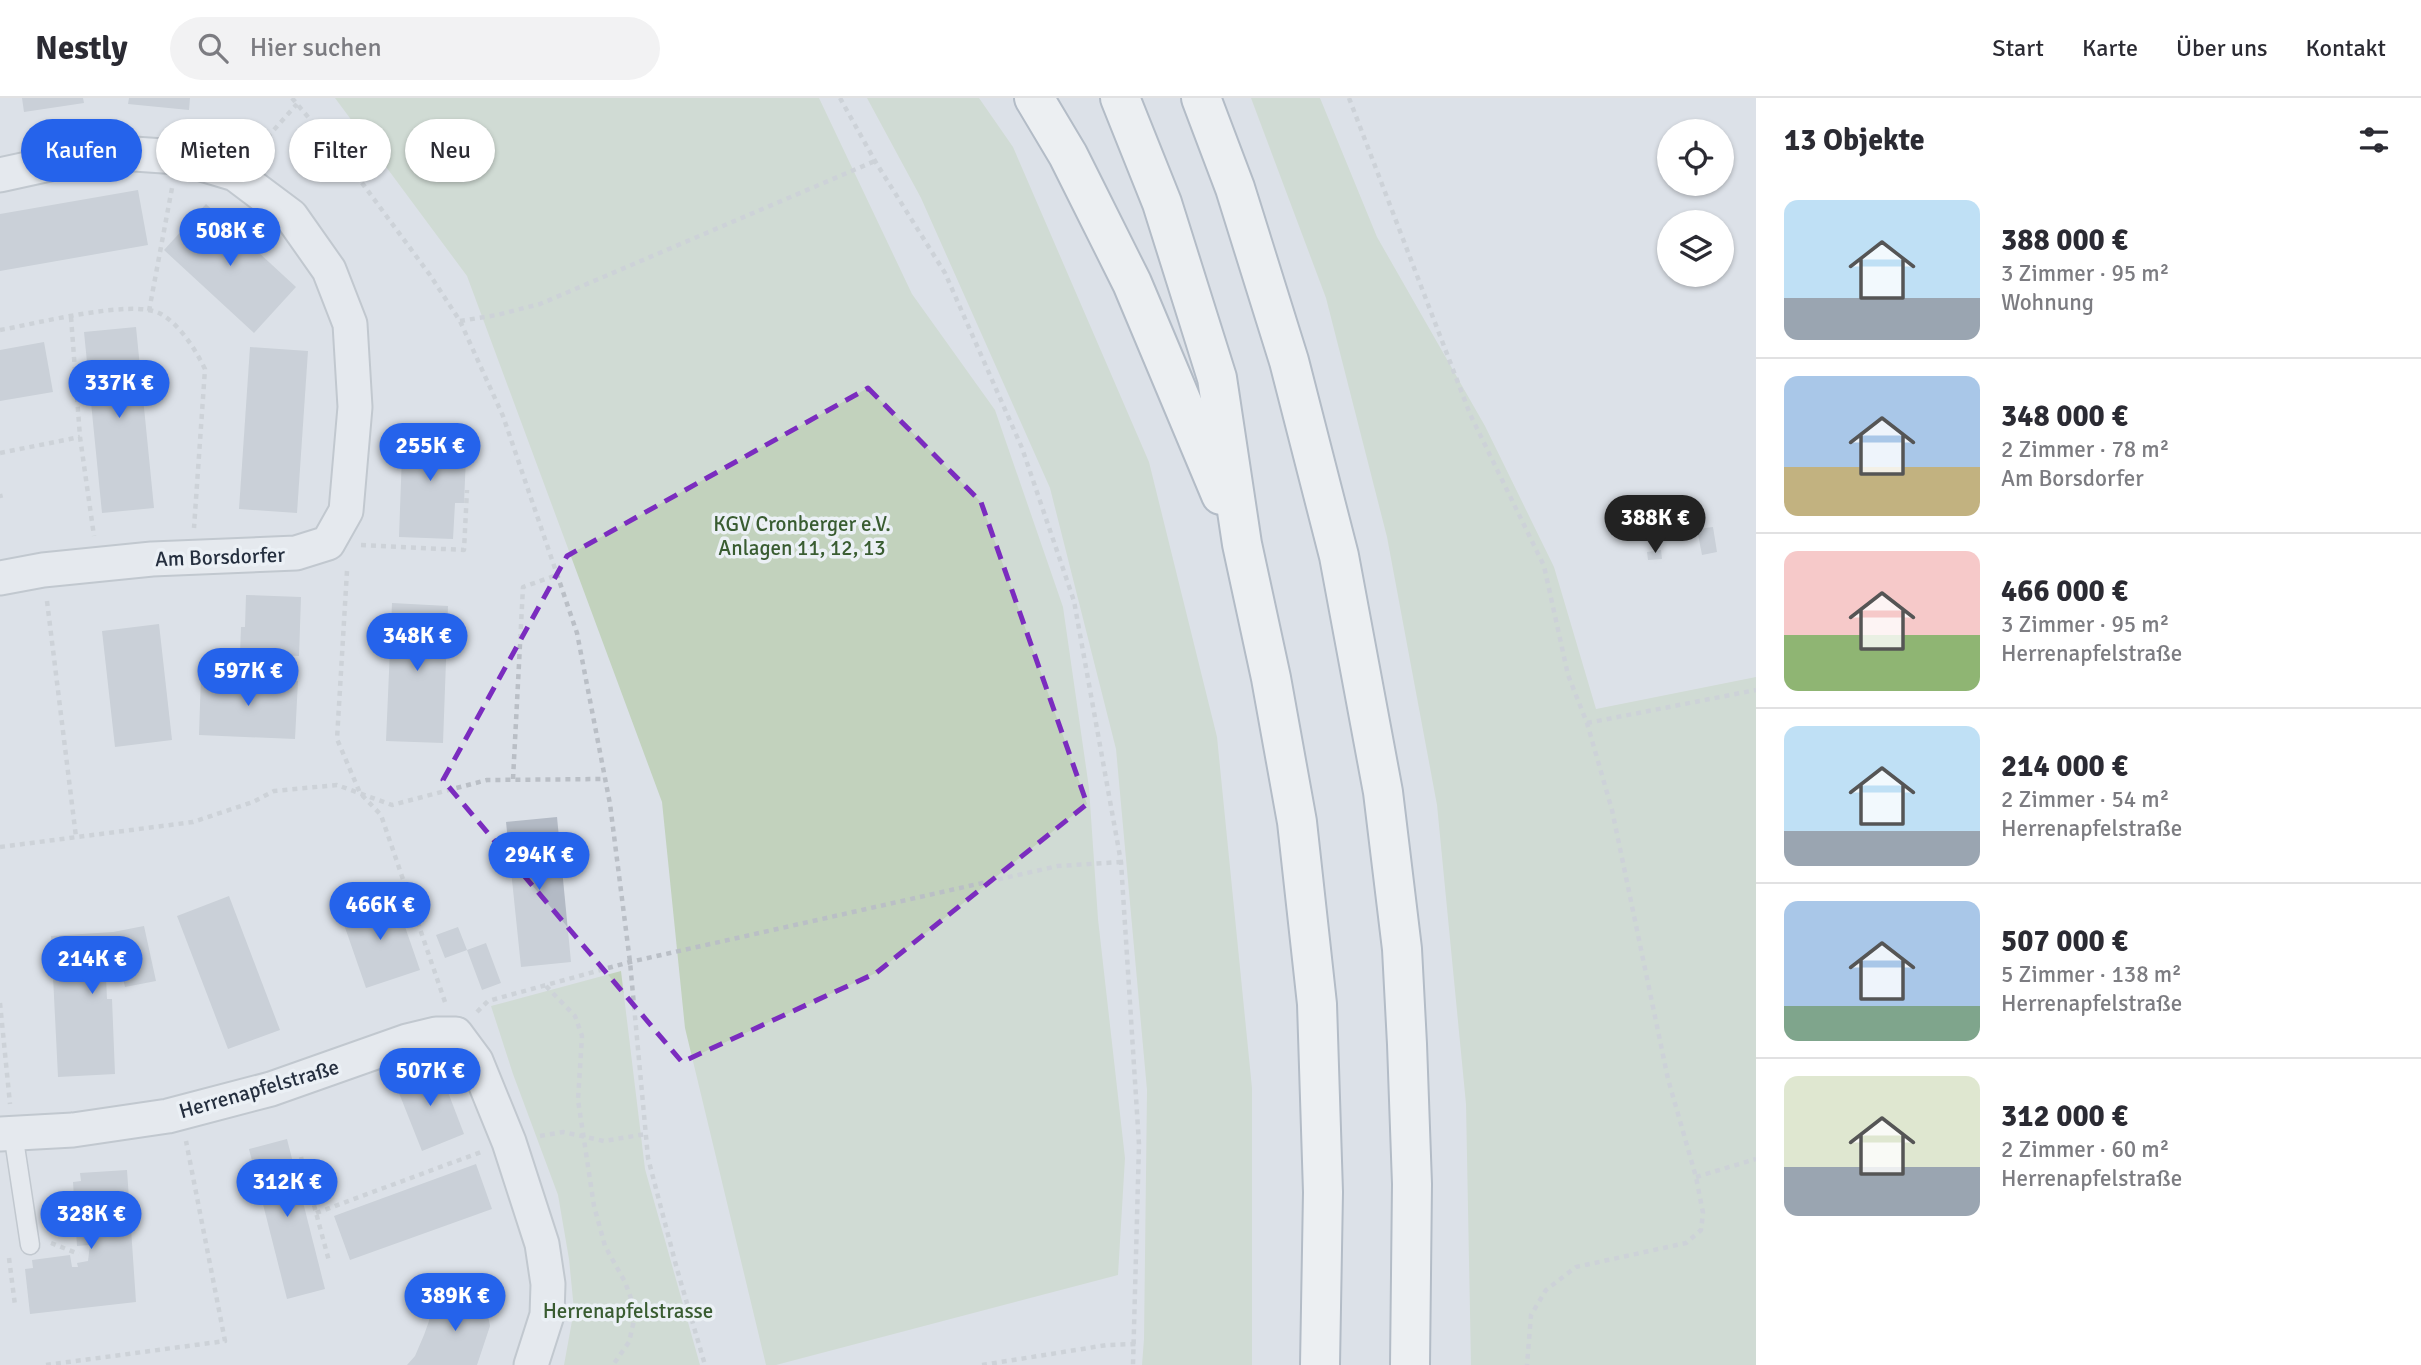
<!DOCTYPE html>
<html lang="de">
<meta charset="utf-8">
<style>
body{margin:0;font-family:Signika,sans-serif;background:#f2f2f3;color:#2b2b33;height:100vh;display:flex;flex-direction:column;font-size:26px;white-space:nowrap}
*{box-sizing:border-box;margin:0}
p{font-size:23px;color:#7c7c81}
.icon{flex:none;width:38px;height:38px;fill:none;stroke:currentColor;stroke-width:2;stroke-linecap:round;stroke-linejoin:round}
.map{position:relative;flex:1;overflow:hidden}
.side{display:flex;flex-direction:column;background:#fff;width:665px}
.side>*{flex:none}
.hud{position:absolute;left:21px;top:21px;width:665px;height:63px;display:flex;gap:14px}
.controls{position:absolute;left:1657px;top:21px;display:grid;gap:14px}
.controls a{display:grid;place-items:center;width:77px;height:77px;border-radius:50%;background:#fff;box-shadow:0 2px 5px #0004;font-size:35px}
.price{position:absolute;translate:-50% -60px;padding:0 16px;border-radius:24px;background:#2563eb;color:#fff;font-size:23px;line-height:46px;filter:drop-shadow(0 2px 4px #0008)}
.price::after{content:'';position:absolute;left:50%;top:42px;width:21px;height:16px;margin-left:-10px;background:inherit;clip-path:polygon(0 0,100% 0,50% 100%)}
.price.on{background:#222;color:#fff}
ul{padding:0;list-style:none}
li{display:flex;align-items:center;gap:21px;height:175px;padding:0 28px}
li+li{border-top:2px solid #e1e1e2}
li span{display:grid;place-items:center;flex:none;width:196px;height:140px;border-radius:14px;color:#555}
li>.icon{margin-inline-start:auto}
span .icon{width:84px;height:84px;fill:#fffc;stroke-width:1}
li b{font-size:30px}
h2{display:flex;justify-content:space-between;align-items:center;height:84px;padding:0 28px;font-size:30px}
.chip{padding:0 24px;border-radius:32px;background:#fff;box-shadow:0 2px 5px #0004;font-size:24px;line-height:63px}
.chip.on{background:#2563eb;color:#fff}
header{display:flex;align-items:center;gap:42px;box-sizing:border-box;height:98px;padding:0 35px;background:#fff;border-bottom:2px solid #e1e1e2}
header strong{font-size:33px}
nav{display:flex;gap:38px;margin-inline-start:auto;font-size:24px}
.search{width:490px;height:63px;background:#f2f2f3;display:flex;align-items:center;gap:18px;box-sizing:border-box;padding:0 24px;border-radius:38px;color:#7c7c81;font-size:26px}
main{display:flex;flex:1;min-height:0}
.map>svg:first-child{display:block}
.green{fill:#c2d2bd}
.building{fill:#b3bac5}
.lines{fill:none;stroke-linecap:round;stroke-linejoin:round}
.service-casing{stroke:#a1a8b2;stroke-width:21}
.minor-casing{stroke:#a1a8b2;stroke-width:37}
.motorway-casing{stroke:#828e9f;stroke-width:42}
.path{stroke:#babfc6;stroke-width:4.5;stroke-dasharray:5 5;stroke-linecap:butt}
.service{stroke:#eff1f6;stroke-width:18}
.minor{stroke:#eff1f6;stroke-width:33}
.motorway{stroke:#fff;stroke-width:38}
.marked{fill:none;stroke:#7b2cbf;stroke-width:5;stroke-dasharray:14 9;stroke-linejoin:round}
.labels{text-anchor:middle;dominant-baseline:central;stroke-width:7;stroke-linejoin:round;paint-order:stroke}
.park-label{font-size:21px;fill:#395c31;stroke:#ebf0f5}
.street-label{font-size:21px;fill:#252f3f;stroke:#ebf0f5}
</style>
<header>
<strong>Nestly</strong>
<div class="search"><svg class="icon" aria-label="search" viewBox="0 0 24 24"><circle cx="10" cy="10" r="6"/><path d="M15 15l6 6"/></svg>Hier suchen</div>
<nav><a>Start</a><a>Karte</a><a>Über uns</a><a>Kontakt</a></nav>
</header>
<main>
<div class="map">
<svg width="1756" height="1267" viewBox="0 0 1756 1267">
<rect width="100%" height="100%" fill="#dce1e8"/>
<g class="green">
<polygon points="335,0 819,0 912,196 995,312 1063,509 1089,690 1098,821 1125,1060 1118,1177 776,1267 766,1267 685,930 662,704 467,178"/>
<polygon points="867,0 979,0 1013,49 1149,364 1217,639 1252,990 1252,1267 1142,1267 1144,1241 1147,992 1116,651 1050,390 921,100"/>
<polygon points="1251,0 1320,0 1377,139 1485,328 1554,469 1596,611 1756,579 1756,1267 1471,1267 1466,1006 1437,707 1387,439 1326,200"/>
<polygon points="621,873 645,1071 700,1267 564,1267 574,1212 569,1161 558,1097 513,976 491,908"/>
</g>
<g class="building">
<polygon points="22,0 83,0 84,5 24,14"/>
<polygon points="129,0 190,0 189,12 128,6"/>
<polygon points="138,92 148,147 0,173 0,116"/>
<polygon points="206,106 296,189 254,235 164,152"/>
<polygon points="136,229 154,410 102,415 84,234"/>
<polygon points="44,244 53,294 0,303 0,252"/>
<polygon points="250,249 308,253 297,415 239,411"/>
<polygon points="403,329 458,331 457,359 466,359 464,405 455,405 453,441 399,439"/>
<polygon points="1713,429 1717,454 1702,457 1697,431"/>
<polygon points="1661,452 1662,461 1648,462 1647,454"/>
<polygon points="246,497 301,499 299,558 240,556 241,529 245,529"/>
<polygon points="392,505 448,508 443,645 386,643"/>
<polygon points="159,526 172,642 115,649 102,533"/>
<polygon points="201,577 234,578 234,584 260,585 260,581 298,583 295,641 199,637"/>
<polygon points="557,719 571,864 521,869 506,724"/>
<polygon points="394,797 420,872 366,890 340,815"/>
<polygon points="229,798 280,932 228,951 177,818"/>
<polygon points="144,828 156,883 125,889 118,859 105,859 107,901 112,901 115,976 58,979 51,838 113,834"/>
<polygon points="458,829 467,852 486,845 501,885 482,892 467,852 445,860 436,837"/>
<polygon points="438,968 464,1036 422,1053 395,985"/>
<polygon points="287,1041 325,1191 287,1201 249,1051"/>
<polygon points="476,1066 492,1111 350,1162 334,1118"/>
<polygon points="127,1072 136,1204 30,1216 25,1171 33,1170 32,1162 70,1157 72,1169 78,1169 77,1165 88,1163 90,1147 77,1148 73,1084 81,1083 80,1075"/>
<polygon points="491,1200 493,1217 488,1217 490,1228 477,1267 407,1267 415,1258 424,1237 429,1223 432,1204"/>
</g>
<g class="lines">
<defs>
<polyline id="service" points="13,1035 30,1147"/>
<g id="minor">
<polyline points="0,77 105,54 178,59 235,76 291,118 329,172 350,226 355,309 346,413 328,445 296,455 152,461 43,472 0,480"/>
<polyline points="0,1036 73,1032 168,1018 271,991 407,943 436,936 456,936 476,963 509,1044 542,1146 548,1186 547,1217 531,1267"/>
</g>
<g id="motorway">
<polyline points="1034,0 1068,57 1132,185 1221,397"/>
<polyline points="1120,0 1162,105 1217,280 1242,446 1271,580 1297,724 1317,906 1323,1094 1320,1267"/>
<polyline points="1201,0 1235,90 1289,263 1339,458 1383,694 1402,851 1407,946 1412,1086 1410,1267"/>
</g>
</defs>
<use href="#service" class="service-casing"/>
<use href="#minor" class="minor-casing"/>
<use href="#motorway" class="motorway-casing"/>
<g class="path">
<polyline points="292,0 351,70 430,177 460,223 503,318 577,535 610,706 630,864 648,1060 677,1171 705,1267"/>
<polyline points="840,0 875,63 945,175 1022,350 1074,503 1121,764 1139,1046 1133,1267"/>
<polyline points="1349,0 1470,316 1544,468 1568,577 1587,625 1612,712 1668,981 1696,1079 1703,1115 1701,1132 1686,1145 1576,1169 1546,1192 1531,1217 1527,1267"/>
<polyline points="254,54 297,6"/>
<polyline points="149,213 172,90"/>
<polyline points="71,219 80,339 94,438"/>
<polyline points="460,223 497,217 540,206 875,63"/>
<path d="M0,232C35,226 133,200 161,216C181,228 195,251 205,271L194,430"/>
<polyline points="0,355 80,339"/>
<polyline points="0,396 1,400"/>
<polyline points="361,447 464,452 467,392"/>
<polyline points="347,473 337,641 360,695 381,717 445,904"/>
<polyline points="47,503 76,739"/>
<polyline points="1587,625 1756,592"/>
<polyline points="513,681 523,489 557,477"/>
<polyline points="0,749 193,724 253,704 274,693 337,687 392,707 487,682 605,681"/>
<polyline points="546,888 575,918 582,938 578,1002 594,1108 605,1148 625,1184 636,1214 629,1244 613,1267"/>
<polyline points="0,905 10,1006"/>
<polyline points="477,914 488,903 630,864 1058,768 1121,764"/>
<polyline points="540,1038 563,1034 604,1043 646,1036"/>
<polyline points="301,1059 329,1163"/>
<polyline points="1696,1079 1756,1061"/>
<polyline points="316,1115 481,1054"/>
<polyline points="51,1145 79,1156"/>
<polyline points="9,1160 15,1207"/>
<polyline points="46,1267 225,1243 186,1043"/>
<polyline points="982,1267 1107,1247 1136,1246"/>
</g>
<use href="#service" class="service"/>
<use href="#minor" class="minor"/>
<use href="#motorway" class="motorway"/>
</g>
<path d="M0 0H1756V1267H0ZM868,290L981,404L1087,706L876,875L682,964L443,682L567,458Z" fill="#dce1e8" fill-opacity=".55" fill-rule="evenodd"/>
<path class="marked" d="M868,290L981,404L1087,706L876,875L682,964L443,682L567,458Z"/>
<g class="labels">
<g class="park-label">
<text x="802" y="426">KGV Cronberger e.V.<tspan x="802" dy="24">Anlagen 11, 12, 13</tspan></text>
<text x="628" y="1213">Herrenapfelstrasse</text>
</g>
<g class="street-label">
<text transform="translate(220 459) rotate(-2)">Am Borsdorfer</text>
<text transform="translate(259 991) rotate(-16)">Herrenapfelstraße</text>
</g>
</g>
</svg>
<div class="controls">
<a><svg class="icon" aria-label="locate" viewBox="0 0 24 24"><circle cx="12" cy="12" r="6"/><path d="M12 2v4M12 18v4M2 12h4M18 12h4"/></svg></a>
<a><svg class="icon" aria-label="layers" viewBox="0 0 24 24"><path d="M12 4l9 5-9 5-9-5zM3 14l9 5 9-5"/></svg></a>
</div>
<b class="price" style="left:230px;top:170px">508K €</b>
<b class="price" style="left:119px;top:322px">337K €</b>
<b class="price" style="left:430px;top:385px">255K €</b>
<b class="price on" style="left:1655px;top:457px">388K €</b>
<b class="price" style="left:417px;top:575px">348K €</b>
<b class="price" style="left:248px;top:610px">597K €</b>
<b class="price" style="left:539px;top:794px">294K €</b>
<b class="price" style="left:380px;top:844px">466K €</b>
<b class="price" style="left:92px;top:898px">214K €</b>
<b class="price" style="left:430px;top:1010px">507K €</b>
<b class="price" style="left:287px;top:1121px">312K €</b>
<b class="price" style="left:91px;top:1153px">328K €</b>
<b class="price" style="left:455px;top:1235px">389K €</b>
<div class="hud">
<a class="chip on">Kaufen</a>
<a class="chip">Mieten</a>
<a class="chip">Filter</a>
<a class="chip">Neu</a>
</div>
</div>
<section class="side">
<h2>13 Objekte<svg class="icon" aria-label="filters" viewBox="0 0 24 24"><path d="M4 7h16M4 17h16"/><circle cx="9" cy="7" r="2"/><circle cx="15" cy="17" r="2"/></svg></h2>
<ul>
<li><span style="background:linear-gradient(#bfe0f5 70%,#9aa5b1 0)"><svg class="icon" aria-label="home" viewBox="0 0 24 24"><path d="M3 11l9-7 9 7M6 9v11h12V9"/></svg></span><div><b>388 000 €</b><p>3 Zimmer · 95 m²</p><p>Wohnung</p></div></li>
<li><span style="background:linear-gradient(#a9c7e8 65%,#c2b280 0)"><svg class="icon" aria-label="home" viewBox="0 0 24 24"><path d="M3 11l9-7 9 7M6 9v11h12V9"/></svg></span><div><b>348 000 €</b><p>2 Zimmer · 78 m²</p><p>Am Borsdorfer</p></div></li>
<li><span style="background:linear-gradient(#f6c9c9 60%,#8fb573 0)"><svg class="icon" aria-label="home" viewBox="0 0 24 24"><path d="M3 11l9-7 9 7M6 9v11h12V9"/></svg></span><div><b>466 000 €</b><p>3 Zimmer · 95 m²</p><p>Herrenapfelstraße</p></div></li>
<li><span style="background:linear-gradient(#bfe0f5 75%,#9aa5b1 0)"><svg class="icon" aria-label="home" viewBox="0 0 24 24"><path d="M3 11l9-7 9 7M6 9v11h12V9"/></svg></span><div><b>214 000 €</b><p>2 Zimmer · 54 m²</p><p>Herrenapfelstraße</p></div></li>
<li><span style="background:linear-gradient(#a9c7e8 75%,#7fa58c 0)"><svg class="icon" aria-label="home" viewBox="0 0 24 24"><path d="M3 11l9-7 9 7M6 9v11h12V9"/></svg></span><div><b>507 000 €</b><p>5 Zimmer · 138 m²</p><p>Herrenapfelstraße</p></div></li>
<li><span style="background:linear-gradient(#dfe7d0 65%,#9aa5b1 0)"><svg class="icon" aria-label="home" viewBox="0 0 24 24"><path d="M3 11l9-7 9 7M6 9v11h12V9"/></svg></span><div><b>312 000 €</b><p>2 Zimmer · 60 m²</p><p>Herrenapfelstraße</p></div></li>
</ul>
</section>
</main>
